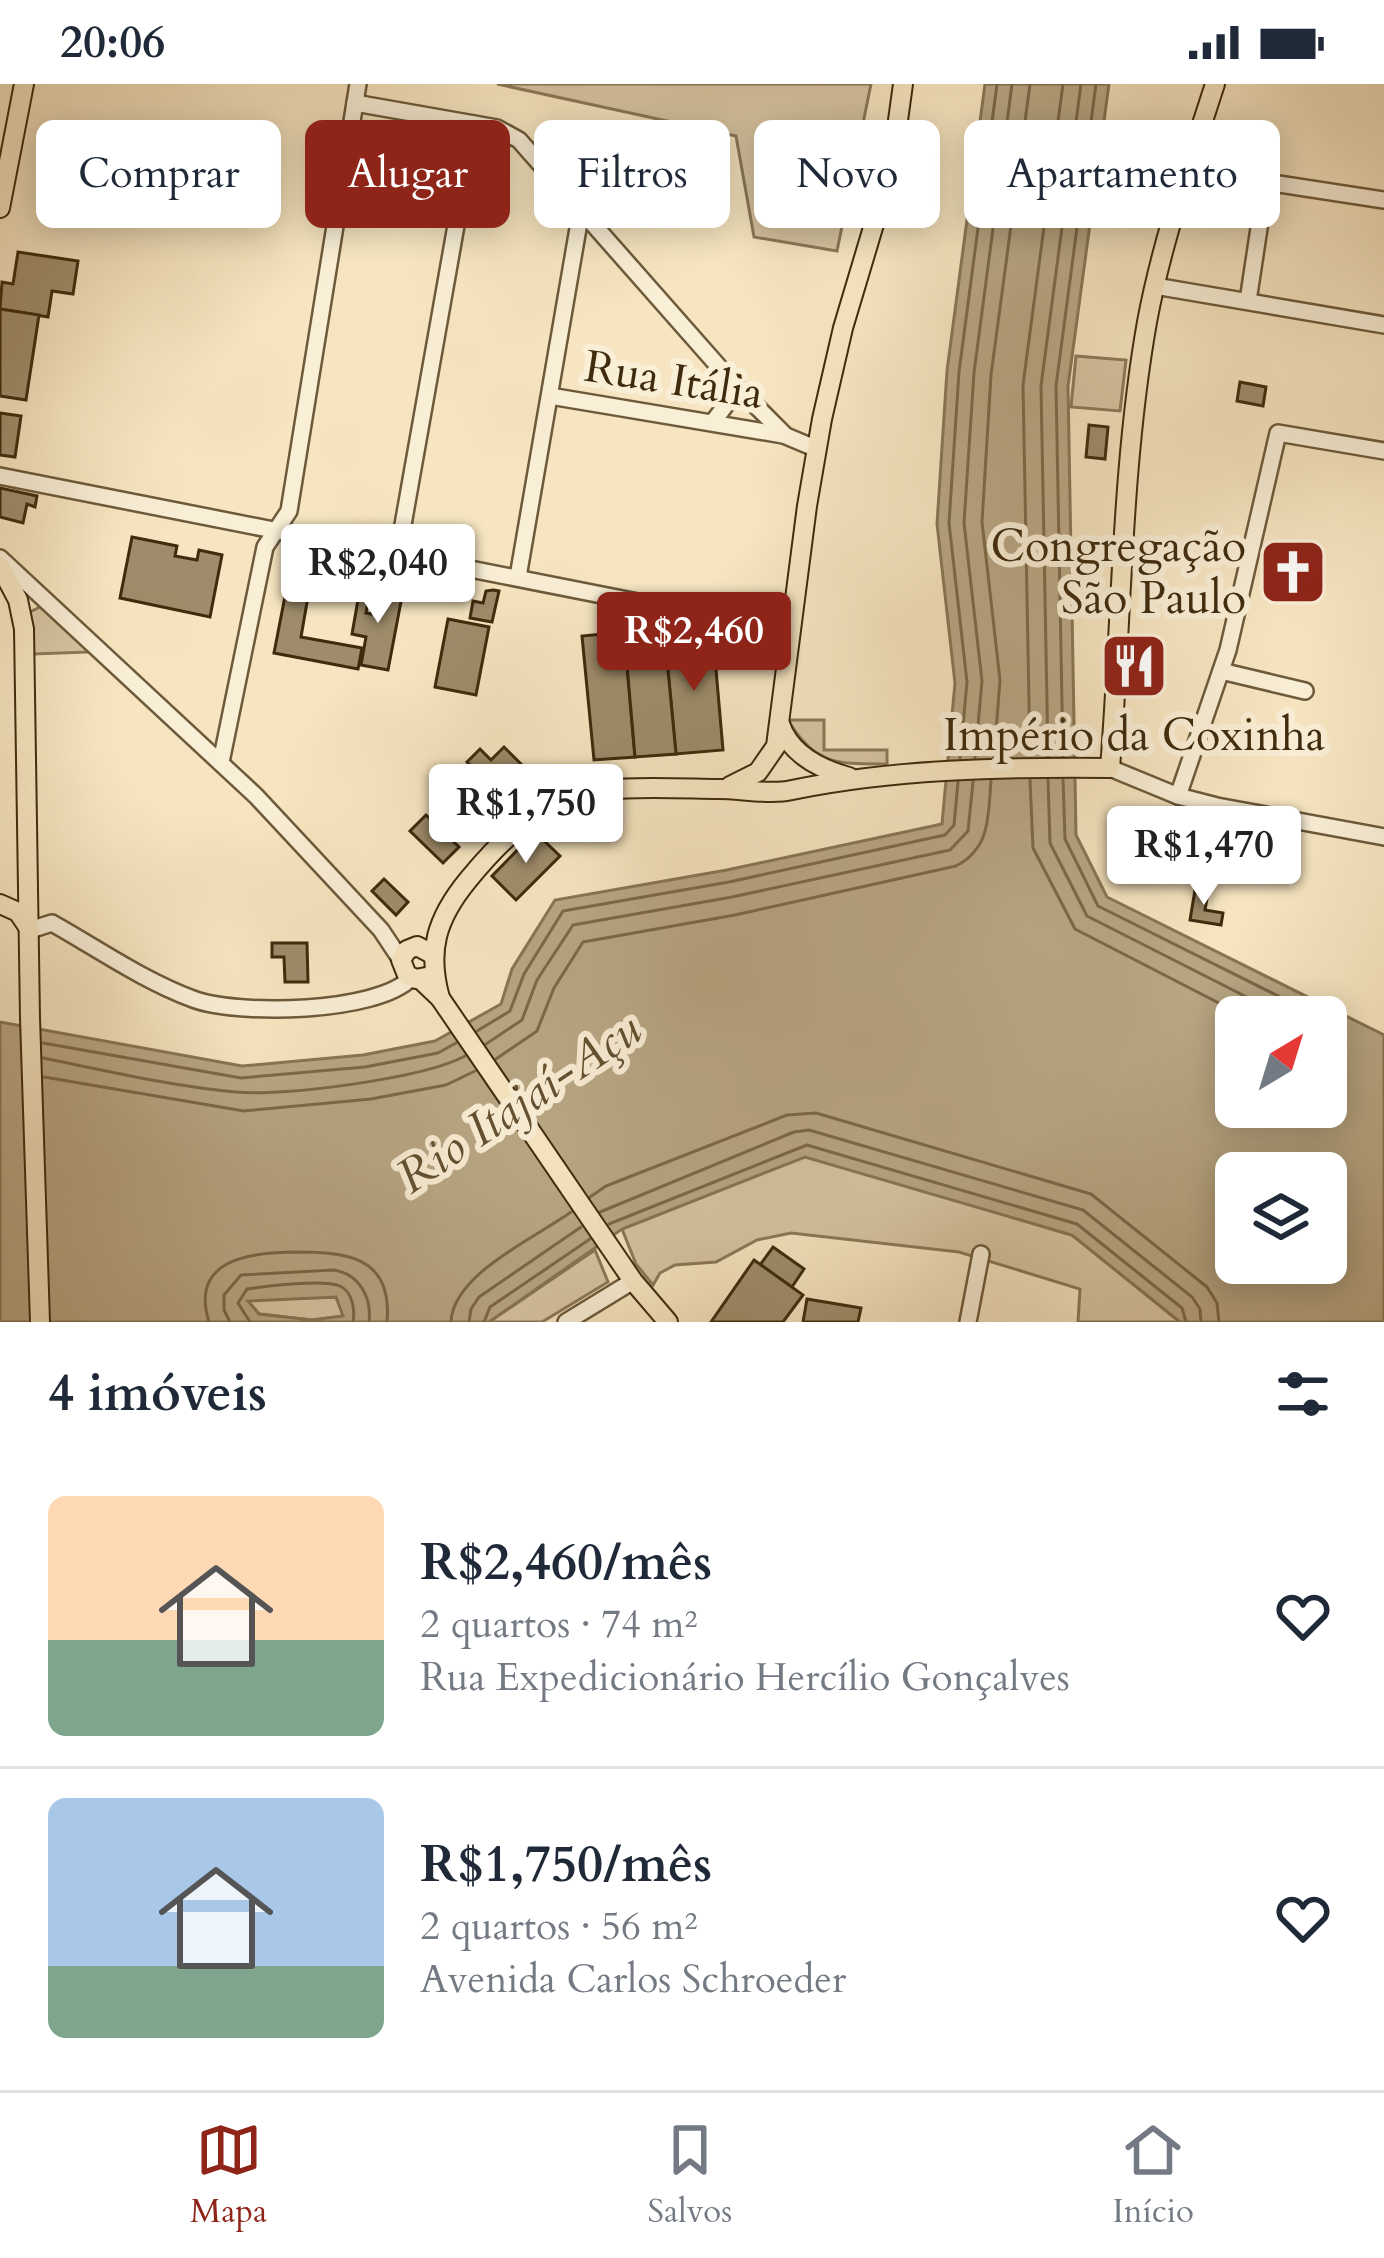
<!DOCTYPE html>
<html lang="pt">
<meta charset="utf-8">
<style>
body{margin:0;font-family:Cardo,serif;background:#f6f6f7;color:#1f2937;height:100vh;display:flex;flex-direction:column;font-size:45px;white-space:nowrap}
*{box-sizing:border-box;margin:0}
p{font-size:39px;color:#747a83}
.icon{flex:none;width:66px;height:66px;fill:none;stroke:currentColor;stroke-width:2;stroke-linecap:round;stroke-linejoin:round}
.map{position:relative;height:1238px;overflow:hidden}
.details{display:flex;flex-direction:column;background:#fff;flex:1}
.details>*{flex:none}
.banner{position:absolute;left:36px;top:36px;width:1314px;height:108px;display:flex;gap:24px}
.needle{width:78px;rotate:38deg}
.tools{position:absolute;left:1215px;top:912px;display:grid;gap:24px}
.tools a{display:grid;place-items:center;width:132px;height:132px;border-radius:18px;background:#fff;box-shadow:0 6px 30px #0003;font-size:60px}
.price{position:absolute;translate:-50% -102px;padding:0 27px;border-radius:12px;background:#fff;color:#222;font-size:39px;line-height:78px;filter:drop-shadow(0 3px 6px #0008)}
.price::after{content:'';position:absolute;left:50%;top:72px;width:36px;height:27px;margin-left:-18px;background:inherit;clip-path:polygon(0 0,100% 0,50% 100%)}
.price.current{background:#8f2418;color:#fff}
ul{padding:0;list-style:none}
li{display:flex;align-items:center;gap:36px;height:300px;padding:0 48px}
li+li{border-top:3px solid #e0e1e3}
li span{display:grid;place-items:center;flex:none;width:336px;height:240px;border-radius:18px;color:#555}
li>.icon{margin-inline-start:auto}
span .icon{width:144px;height:144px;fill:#fffc;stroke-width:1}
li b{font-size:51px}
h2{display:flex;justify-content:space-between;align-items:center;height:144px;padding:0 48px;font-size:51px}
.pill{padding:0 42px;border-radius:18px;background:#fff;box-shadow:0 6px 30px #0003;font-size:42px;line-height:108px}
.pill.current{background:#8f2418;color:#fff}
.status{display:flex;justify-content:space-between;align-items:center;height:84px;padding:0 60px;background:#fff;direction:ltr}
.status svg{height:33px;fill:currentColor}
.tabs{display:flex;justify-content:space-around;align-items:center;height:168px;border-top:3px solid #e0e1e3;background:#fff;font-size:33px;color:#747a83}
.tabs a{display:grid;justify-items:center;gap:6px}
.tabs .current{color:#8f2418}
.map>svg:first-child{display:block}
.green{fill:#d7c5a2;stroke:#8b7858;stroke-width:3}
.water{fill:#b8a683;stroke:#887554;stroke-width:3;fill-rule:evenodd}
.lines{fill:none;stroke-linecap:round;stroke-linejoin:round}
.shore{stroke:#7c6848;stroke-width:3}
.building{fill:#9e8c6a;stroke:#3f2b0d;stroke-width:3}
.minor-casing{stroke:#6d5a3a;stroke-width:20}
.major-casing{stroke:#3f2b0d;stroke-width:22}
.minor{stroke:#f9eed6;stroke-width:15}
.major{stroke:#f6e5c0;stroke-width:18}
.labels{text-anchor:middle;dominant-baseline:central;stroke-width:12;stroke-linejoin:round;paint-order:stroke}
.street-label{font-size:45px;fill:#3f2b0d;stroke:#f9eed6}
.poi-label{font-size:45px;fill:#3f2b0d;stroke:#f9eed6;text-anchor:end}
.water-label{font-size:48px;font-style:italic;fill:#635030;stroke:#f9eed6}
</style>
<div class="status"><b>20:06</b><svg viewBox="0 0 49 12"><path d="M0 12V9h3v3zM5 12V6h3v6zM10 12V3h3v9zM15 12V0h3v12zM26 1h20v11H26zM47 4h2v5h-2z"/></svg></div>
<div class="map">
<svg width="1384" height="1238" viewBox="0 0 1384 1238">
<rect width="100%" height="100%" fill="#f6e5c0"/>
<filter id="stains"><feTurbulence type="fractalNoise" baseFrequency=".00167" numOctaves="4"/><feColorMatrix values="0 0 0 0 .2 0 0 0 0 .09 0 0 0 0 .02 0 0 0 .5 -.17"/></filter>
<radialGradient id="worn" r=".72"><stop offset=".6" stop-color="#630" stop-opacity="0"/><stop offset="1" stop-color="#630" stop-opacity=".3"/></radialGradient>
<g class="green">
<polygon points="497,0 871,0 837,167 754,153 736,52"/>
<polygon points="1076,272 1126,276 1120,327 1071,323"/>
<polygon points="42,522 91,568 33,570 30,528"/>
<path d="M788,636H824V666H887V680C839,680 815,682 788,636Z"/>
<polygon points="805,1072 1072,1151 1180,1238 1078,1238 1080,1205 959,1168 791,1149 757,1156 716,1178 675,1181 660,1189 653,1201 636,1180 622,1145"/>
<polygon points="595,1166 608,1198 542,1238 489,1238"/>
<polygon points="336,1213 344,1232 312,1236 259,1230 247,1216"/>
</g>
<path class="water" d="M985,0H1109L1068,302L1076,751L1107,813L1384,951V1238H1180L1072,1151L805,1073L622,1145L489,1238H0V938L242,982L363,971L435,957L501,920L512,885L555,816L727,786L942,740L955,599L937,440L947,287ZM1236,933H1326V1023H1236ZM1236,1089H1326V1179H1236ZM336,1213L343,1232L312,1236L259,1230L248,1217Z"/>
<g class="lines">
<g class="shore">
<polyline points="1030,672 1023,301 1063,0"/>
<polyline points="1048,672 1041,302 1081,0"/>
<polyline points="1063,672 1056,302 1096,0"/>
<polyline points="994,673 1000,596 982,438 991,291 1030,0"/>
<polyline points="960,674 967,598 949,439 959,288 997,0"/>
<polyline points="975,674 982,597 964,439 974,289 1012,0"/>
<polyline points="1030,696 1033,764 1075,845 1246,933"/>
<polyline points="1048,696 1050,759 1087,832 1286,933"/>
<polyline points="1063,696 1065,755 1098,822 1320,933"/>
<polyline points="477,947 510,927 524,890 563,827 729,798 945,751 954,741 958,698"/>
<polyline points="43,959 241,994 365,983 438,969 456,959"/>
<polyline points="486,960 522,936 537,896 573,841 732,813 950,766 968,747 973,698"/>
<path d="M43,974C107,987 172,1002 236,1008C283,1013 425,994 465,972"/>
<path d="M496,975L537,947L554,904L583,858L735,831L956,782C991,764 988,731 991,697"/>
<polyline points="44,993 244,1027 371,1015 446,1001 475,987"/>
<polyline points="590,1113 606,1102 787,1031 816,1029 1091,1110 1207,1203 1217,1219 1219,1238"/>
<polyline points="600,1128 794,1048 809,1046 1083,1126 1192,1213 1200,1225 1201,1238"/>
<polyline points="609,1140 807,1061 1077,1140 1182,1224 1186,1238"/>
<path d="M209,1238C190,1177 246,1169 291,1168C342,1168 393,1169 387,1238"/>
<path d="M230,1238L224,1226V1211L241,1191L334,1186C359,1190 372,1213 369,1238"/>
<path d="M250,1238L238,1219L247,1205C266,1202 324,1195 340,1202C353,1208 355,1227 353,1238"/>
<path d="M451,1238C453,1190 535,1154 571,1128"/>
<polyline points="469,1238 471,1225 479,1213 581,1143"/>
<polyline points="484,1238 490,1223 590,1155"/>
</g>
</g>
<g class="building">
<polygon points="18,168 78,177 73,210 52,207 48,233 0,225 2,198 13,200"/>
<polygon points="0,225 39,231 26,316 0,312"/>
<polygon points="1240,298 1266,303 1263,322 1237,317"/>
<polygon points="0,329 21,332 15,373 0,371"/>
<polygon points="1089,341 1108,343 1105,375 1086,373"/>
<polygon points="0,404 37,412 35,423 27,420 23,439 0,433"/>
<polygon points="132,453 177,462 175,472 197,476 199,466 222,471 210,533 120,514"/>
<polygon points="1276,469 1317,479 1311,503 1270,493 1270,476 1274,476"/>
<polygon points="292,476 374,491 369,512 310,501 301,553 362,564 358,585 274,569"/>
<polygon points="376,501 403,507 388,586 361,581 366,553 352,550 359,510 369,512 366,529 371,530"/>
<polygon points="493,506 499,507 492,538 470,534 473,517 483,519 486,507"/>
<polygon points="448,535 489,543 476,611 435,603"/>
<polygon points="624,548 635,673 594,676 582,552"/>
<polygon points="713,551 723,666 676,670 665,555"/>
<polygon points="665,555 676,670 635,673 625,558"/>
<polygon points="504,663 534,693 513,715 502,704 497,709 467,678 480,665 491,676"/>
<polygon points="426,731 459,763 443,779 410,747"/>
<polygon points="535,748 560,772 516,816 492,792"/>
<polygon points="384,795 408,818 396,831 372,807"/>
<polygon points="1196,800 1209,803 1205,826 1223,829 1221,841 1190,836"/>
<polygon points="272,859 307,859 308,898 285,898 284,873 272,873"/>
<polygon points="773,1163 804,1185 792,1203 760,1181"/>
<polygon points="754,1176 803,1211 783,1238 711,1238"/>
<polygon points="807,1215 861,1224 858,1238 803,1238"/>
</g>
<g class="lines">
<defs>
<g id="minor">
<polyline points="355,19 497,44 519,56 734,300 786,352 817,365"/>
<polyline points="1155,202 1384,241"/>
<polyline points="1248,217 1266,98 1384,116"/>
<polyline points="550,312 783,351"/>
<polyline points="713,338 728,318 734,300"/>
<polyline points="0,392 789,548"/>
<polyline points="398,469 474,40"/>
<polyline points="0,474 256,712 381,846 401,876"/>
<polyline points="518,493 581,127"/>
<polyline points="1221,587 1305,607"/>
<polyline points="221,678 265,463 289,427 358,0"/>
<polyline points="1110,684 1178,712 1217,722 1384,753"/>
<polyline points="1178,712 1228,566 1278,349 1384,367"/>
<path d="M30,846L52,839C98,865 144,897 193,915C238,932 377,929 411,894"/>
<polyline points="566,1238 633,1197"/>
<polyline points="968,1238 981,1170"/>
</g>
<g id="major">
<polyline points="0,124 24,0"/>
<polyline points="0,482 18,516 24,545 30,934 40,1238"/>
<path d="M780,640C790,670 820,685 849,693"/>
<polyline points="730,702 758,688 776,662 807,422 822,335 843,244 892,80 903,0"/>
<polyline points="0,820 18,828 30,846"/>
<polyline points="426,893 416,895 407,891 401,876 407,866 417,862 432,870"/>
<polyline points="420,895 440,914 633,1197 668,1238"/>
<path d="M440,914C427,867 436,835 468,796C551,694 597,703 719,705C741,705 770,711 792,706C893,685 1005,683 1110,684C1122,535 1121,385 1147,238C1162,157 1190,78 1215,0"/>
</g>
</defs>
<use href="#minor" class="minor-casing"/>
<use href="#major" class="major-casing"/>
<use href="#minor" class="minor"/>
<use href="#major" class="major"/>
</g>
<defs>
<symbol id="church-square" viewBox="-11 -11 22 22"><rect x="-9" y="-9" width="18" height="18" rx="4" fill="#8f2418" stroke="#f9eed6"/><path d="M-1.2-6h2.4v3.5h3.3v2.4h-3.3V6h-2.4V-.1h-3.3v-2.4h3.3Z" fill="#fff"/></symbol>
<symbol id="restaurant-square" viewBox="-11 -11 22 22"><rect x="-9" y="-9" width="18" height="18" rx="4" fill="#8f2418" stroke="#f9eed6"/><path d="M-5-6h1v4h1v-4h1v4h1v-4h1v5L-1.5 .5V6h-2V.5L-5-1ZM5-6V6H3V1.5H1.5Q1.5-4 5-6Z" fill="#fff"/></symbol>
</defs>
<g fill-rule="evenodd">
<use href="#church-square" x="1255" y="450" width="76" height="76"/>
<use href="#restaurant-square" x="1096" y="544" width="76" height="76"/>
</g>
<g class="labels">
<g class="street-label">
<text transform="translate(674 296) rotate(9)">Rua Itália</text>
</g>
<g class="poi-label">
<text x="1246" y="462">Congregação<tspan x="1246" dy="52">São Paulo</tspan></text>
<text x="1134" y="651" text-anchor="middle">Império da Coxinha</text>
</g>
<g class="water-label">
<text transform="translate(519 1019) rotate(-34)">Rio Itajaí-Açu</text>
</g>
</g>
<rect width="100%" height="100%" filter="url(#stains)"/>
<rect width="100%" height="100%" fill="url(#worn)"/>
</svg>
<div class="tools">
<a><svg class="needle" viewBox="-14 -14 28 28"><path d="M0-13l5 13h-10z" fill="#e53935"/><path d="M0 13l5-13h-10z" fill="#747a83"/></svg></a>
<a><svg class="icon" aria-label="layers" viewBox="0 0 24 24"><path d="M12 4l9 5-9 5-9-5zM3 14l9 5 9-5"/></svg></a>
</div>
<b class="price" style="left:378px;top:542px">R$2,040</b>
<b class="price current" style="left:694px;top:610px">R$2,460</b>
<b class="price" style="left:526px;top:782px">R$1,750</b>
<b class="price" style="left:1204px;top:824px">R$1,470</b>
<div class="banner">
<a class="pill">Comprar</a>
<a class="pill current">Alugar</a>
<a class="pill">Filtros</a>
<a class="pill">Novo</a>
<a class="pill">Apartamento</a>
</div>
</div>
<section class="details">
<h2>4 imóveis<svg class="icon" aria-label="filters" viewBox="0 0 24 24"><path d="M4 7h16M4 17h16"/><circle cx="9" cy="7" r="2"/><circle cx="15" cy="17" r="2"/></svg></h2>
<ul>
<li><span style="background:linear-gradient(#ffd9b3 60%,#7fa58c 0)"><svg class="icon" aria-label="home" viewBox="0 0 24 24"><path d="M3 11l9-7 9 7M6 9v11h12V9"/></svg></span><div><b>R$2,460/mês</b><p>2 quartos · 74 m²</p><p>Rua Expedicionário Hercílio Gonçalves</p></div><svg class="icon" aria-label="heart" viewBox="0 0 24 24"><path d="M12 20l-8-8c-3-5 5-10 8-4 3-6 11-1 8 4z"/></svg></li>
<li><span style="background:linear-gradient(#a9c7e8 70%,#7fa58c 0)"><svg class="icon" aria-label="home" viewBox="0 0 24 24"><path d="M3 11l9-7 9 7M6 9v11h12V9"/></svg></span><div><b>R$1,750/mês</b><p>2 quartos · 56 m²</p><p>Avenida Carlos Schroeder</p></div><svg class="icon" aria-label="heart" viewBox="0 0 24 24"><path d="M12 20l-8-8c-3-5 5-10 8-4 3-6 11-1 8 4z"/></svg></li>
</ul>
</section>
<nav class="tabs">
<a class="current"><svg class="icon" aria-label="map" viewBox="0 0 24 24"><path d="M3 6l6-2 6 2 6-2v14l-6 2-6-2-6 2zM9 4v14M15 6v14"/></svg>Mapa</a>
<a><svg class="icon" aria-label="saved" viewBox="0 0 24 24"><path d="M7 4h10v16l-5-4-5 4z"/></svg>Salvos</a>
<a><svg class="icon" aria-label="home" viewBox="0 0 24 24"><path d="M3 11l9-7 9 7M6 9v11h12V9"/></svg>Início</a>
</nav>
